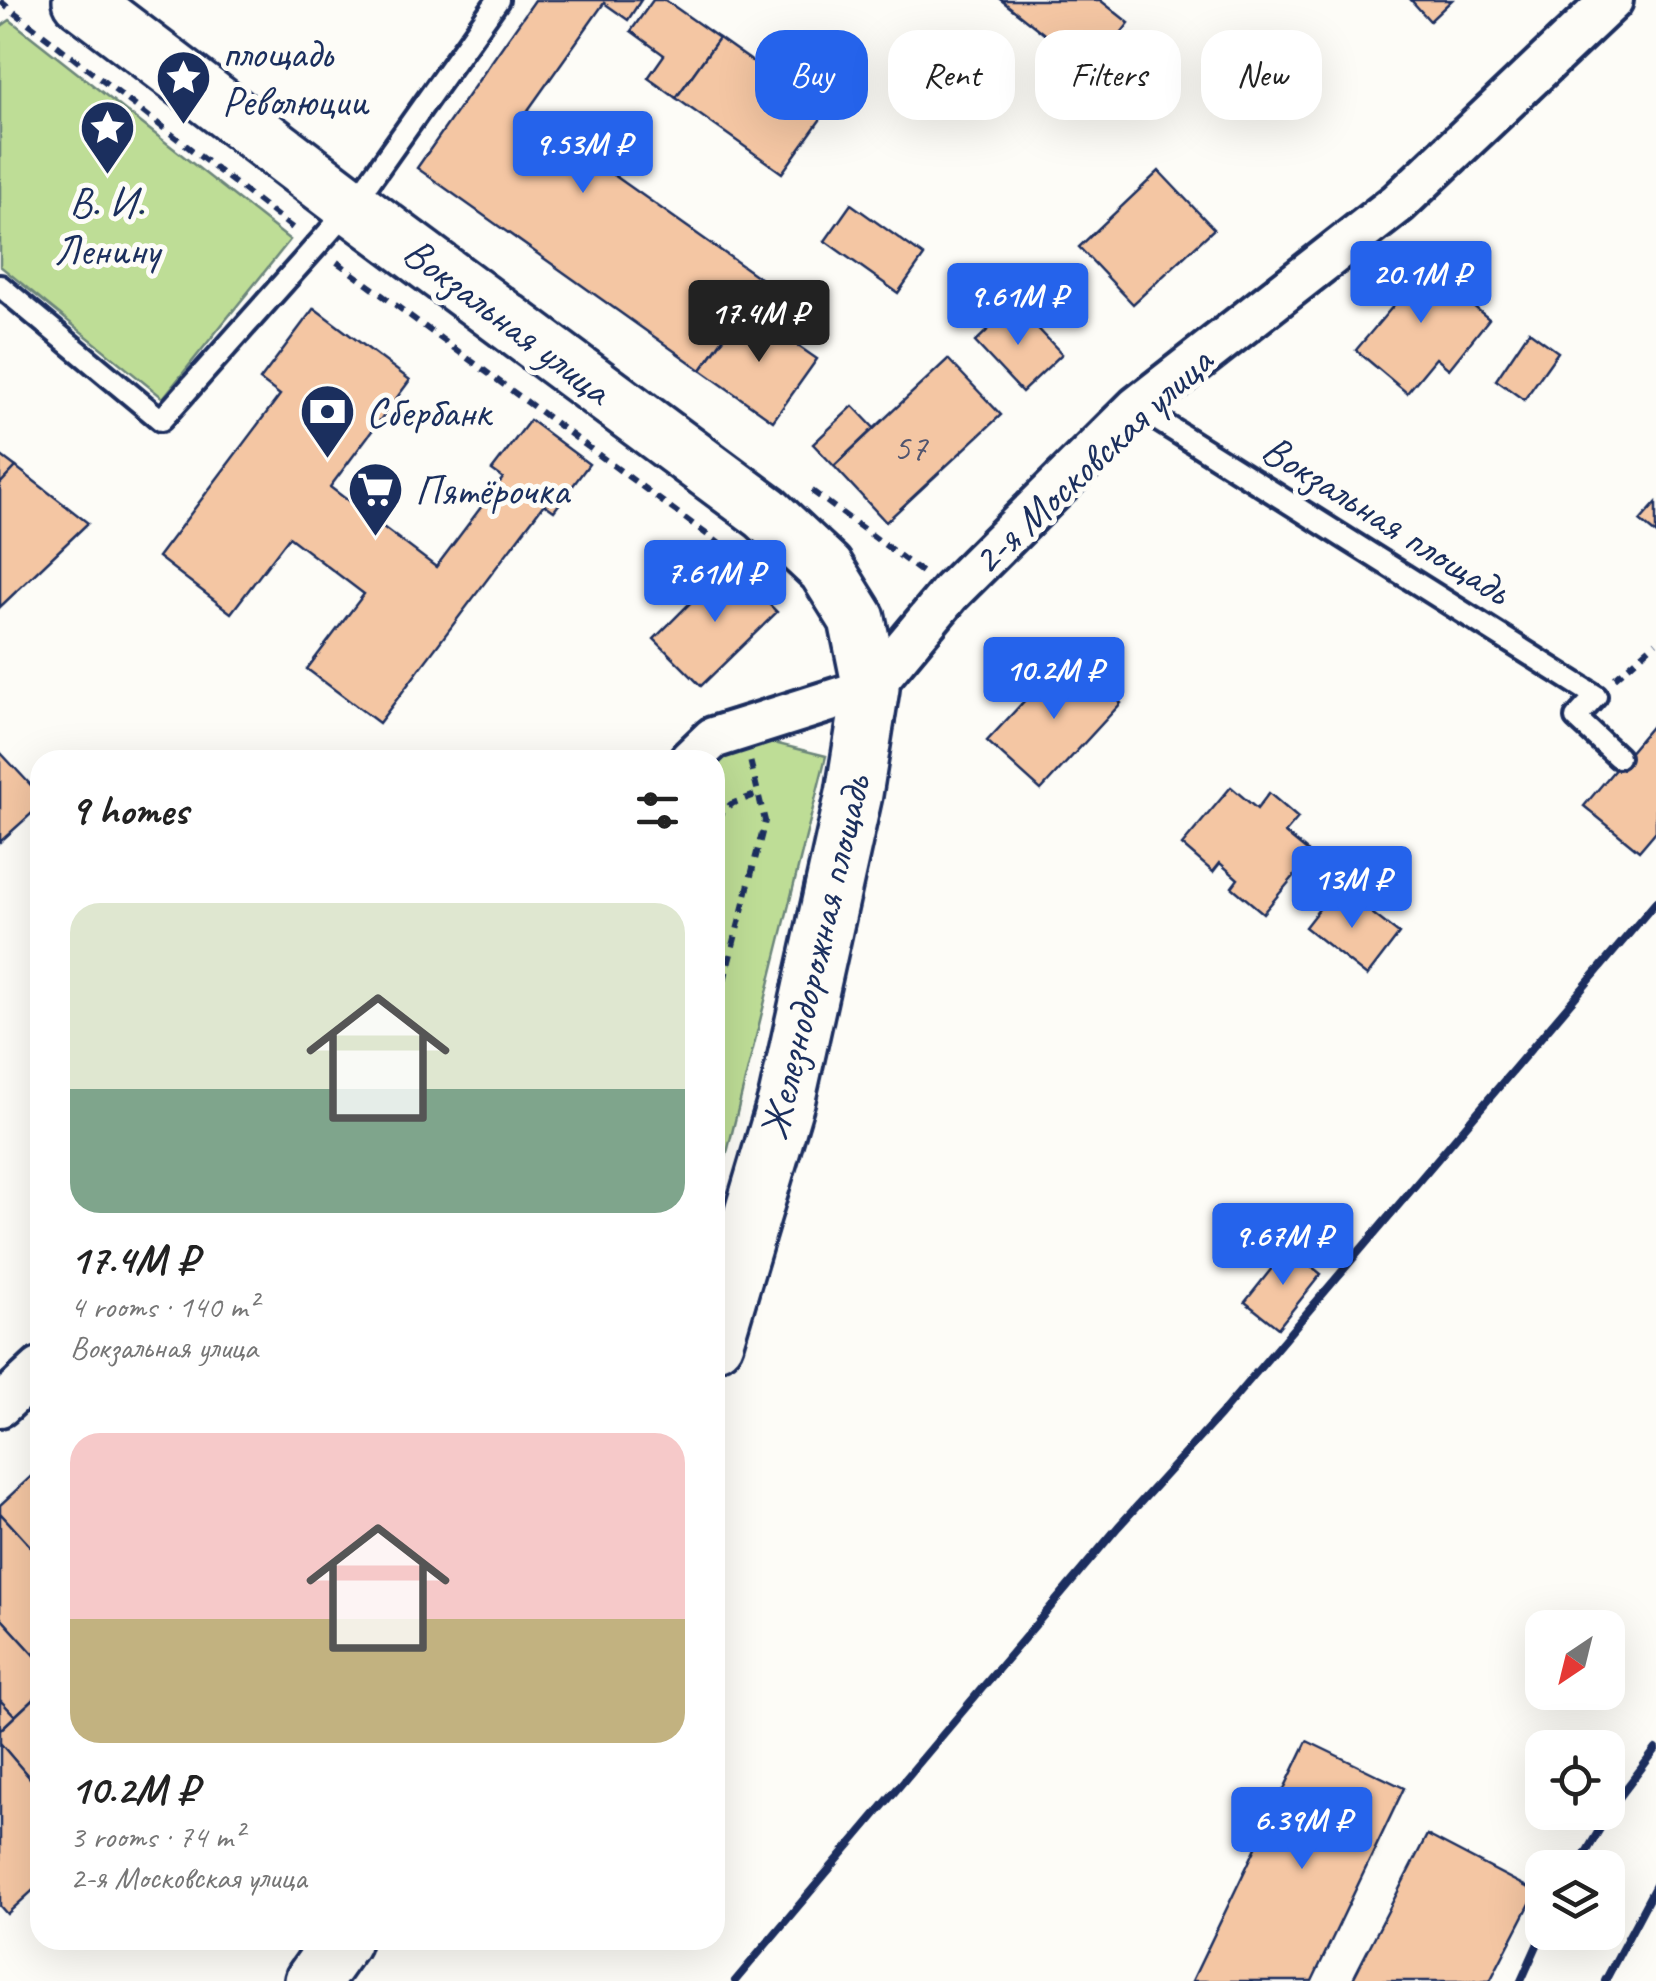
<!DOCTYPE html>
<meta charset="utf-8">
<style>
body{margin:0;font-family:Caveat,sans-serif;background:#f6f6f6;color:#222;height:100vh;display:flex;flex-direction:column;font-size:38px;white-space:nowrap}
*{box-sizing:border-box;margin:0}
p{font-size:32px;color:#767676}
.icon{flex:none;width:55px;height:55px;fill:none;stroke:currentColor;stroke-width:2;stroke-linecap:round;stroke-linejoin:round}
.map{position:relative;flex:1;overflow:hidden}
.drawer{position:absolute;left:30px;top:750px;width:695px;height:1200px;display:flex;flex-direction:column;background:#fff;border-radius:30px;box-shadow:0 10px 40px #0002}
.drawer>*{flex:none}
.guide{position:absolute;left:755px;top:30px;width:750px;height:90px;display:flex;gap:20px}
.needle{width:65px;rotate:215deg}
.buttons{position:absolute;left:1525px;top:1610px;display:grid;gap:20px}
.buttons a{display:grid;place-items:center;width:100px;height:100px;border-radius:20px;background:#fff;box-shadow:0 10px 40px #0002;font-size:50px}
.price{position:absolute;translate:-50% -85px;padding:0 22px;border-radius:10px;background:#2563eb;color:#fff;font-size:32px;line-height:65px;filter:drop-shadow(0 2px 5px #0008)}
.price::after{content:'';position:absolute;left:50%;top:60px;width:30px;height:22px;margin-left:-15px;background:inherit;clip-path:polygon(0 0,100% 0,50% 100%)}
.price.current{background:#222;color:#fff}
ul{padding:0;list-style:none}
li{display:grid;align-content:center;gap:20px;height:530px;padding:0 40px}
li span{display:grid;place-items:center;height:310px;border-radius:30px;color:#555}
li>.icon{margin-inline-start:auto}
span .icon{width:180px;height:180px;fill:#fffc;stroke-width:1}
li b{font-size:42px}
h2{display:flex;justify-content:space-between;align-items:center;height:120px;padding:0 40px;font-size:42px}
.chip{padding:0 35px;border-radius:30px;background:#fff;box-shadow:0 10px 40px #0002;font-size:35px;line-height:90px}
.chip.current{background:#2563eb;color:#fff}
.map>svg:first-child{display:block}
.green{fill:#bedd96;stroke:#6c867a;stroke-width:2.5}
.building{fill:#f4c6a3;stroke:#1b2f5e;stroke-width:2.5}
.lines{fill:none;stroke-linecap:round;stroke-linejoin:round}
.service-casing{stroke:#1b2f5e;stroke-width:28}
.minor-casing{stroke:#1b2f5e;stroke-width:48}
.secondary-casing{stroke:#1b2f5e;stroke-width:62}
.path{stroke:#1b2f5e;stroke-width:6;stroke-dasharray:10 8;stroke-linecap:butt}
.service{stroke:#fdfcf7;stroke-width:20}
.minor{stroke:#fdfcf7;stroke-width:40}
.secondary{stroke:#fdfcf7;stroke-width:55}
.rail{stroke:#1b2f5e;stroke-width:8}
.labels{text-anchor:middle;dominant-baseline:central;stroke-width:10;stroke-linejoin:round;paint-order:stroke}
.number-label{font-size:38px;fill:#51556f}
.poi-label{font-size:42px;fill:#1b2f5e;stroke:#fdfcf7;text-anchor:start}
.street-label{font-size:42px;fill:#1b2f5e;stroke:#fdfcf7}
</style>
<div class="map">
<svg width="1656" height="1981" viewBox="0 0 1656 1981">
<rect width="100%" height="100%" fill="#fdfcf7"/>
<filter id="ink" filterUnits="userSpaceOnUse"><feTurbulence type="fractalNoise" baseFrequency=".01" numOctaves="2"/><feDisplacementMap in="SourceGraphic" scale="20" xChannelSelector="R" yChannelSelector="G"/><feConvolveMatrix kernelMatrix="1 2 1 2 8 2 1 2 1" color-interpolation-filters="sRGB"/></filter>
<g filter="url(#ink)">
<g class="green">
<polygon points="10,20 290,240 163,398 0,266 0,27"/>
<polygon points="746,736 826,756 715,1201 715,764"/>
</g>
<g class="building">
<polygon points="535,0 641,0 628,20 604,3 526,113 764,281 701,370 417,168"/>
<polygon points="653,0 665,0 719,38 676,98 648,78 664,55 631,31"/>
<polygon points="1001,0 1100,0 1129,23 1091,71"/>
<polygon points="1411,0 1452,0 1430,21"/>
<polygon points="719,38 825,113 782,173 676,98"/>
<polygon points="1159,171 1214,229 1133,304 1079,247"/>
<polygon points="851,204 924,256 898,293 825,241"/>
<polygon points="1408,252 1489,319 1449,369 1436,358 1407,393 1356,350 1405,292 1387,277"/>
<polygon points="1015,304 1062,354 1022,392 975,342"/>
<polygon points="314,308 410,380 330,487 436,567 503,478 492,470 530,420 589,464 554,511 544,504 379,723 307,669 364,594 289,537 231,613 158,557 280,395 260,380"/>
<polygon points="745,309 817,359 773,421 701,370"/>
<polygon points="1529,331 1558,352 1524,400 1496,380"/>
<polygon points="948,359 1001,415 886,522 834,466"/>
<polygon points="853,406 874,428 834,466 813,444"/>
<polygon points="0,455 16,467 0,484"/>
<polygon points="16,467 88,523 0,607 0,484"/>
<polygon points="1656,503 1656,534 1640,521"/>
<polygon points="729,564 777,612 701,686 654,639"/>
<polygon points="1068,654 1121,703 1041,790 987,741"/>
<polygon points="1656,721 1656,831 1639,851 1584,806"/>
<polygon points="0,752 40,795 40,806 0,842"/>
<polygon points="1231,787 1257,809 1269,793 1298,818 1285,833 1312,855 1263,913 1232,887 1238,879 1220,863 1213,872 1182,845"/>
<polygon points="1337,886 1399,934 1367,976 1305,927"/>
<polygon points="1288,1248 1321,1274 1278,1328 1245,1302"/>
<polygon points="40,1468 40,1557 0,1513 0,1505"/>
<polygon points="0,1513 40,1557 40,1661 0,1617"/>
<polygon points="0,1617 40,1661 40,1693 15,1716 0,1700"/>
<polygon points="40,1693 40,1784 37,1787 0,1743 0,1730"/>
<polygon points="0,1700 15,1716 0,1730"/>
<polygon points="1307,1741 1404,1788 1312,1981 1192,1981"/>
<polygon points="0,1743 40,1790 40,1884 7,1914 0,1906"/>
<polygon points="1427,1835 1536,1892 1490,1981 1352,1981"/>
</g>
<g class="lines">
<defs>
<g id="service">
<polyline points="0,286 161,420 352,206 498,0"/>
<polyline points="1137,407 1596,696 1576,718 1618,757"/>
</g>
<g id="minor">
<polyline points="690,760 713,738 871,688 950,593 1137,407 1398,203 1612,0"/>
<polyline points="0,1406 40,1369"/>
</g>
<g id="secondary">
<polyline points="81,0 352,206 766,513 826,569 857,619 871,688 854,794 787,1098 715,1341"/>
<polyline points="313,1981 342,1940"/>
</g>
</defs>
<use href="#service" class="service-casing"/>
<use href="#minor" class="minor-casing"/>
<use href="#secondary" class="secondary-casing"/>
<g class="path">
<polyline points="0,1 295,230"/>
<polyline points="337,262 762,575"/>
<polyline points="812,491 923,573"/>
<polyline points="1615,678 1656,642"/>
<polyline points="715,818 731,804 758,794"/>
<polyline points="715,1016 765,821 750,760"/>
</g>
<use href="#service" class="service"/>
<use href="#minor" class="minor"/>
<use href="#secondary" class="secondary"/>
<g class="rail">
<polyline points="1577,1868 1615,1803 1656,1749"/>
<polyline points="735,1981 1118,1527 1220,1415 1656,902"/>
<polyline points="1521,1981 1543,1932"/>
<polyline points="1605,1981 1656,1885"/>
</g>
</g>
</g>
<defs>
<symbol id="sight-pin" viewBox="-11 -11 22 30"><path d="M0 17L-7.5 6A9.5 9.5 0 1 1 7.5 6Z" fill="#1b2f5e" stroke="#fdfcf7"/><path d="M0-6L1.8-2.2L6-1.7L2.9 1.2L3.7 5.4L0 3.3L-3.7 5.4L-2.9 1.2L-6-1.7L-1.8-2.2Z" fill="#fff"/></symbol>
<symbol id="bank-pin" viewBox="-11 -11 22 30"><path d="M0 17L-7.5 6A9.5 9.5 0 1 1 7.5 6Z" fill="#1b2f5e" stroke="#fdfcf7"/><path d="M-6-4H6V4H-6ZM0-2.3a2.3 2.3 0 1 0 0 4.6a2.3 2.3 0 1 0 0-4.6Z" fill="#fff"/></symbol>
<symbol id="supermarket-pin" viewBox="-11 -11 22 30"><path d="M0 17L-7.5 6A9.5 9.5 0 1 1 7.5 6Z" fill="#1b2f5e" stroke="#fdfcf7"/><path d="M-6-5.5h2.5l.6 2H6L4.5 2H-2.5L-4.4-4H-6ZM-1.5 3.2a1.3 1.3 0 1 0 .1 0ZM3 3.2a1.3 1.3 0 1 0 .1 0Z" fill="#fff"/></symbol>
</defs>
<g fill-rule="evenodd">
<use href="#sight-pin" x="152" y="46" width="63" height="86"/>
<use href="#sight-pin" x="76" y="96" width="63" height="86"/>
<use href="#bank-pin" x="296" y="380" width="63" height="86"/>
<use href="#supermarket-pin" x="344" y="458" width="63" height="86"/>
</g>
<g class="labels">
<g class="number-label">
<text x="910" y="447">57</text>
</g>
<g class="poi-label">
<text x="222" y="53">площадь<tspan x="222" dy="48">Революции</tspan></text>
<text x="107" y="202" text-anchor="middle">В. И.<tspan x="107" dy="48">Ленину</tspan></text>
<text x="366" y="412">Сбербанк</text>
<text x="415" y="490">Пятёрочка</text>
</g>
<g class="street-label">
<text transform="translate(507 321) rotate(37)">Вокзальная улица</text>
<text transform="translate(1092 461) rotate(-43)">2-я Московская улица</text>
<text transform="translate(1386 520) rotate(32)">Вокзальная площадь</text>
<text transform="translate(815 958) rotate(-77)">Железнодорожная площадь</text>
</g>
</g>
</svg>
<div class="buttons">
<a><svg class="needle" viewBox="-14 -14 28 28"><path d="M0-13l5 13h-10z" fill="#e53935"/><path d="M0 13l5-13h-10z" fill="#767676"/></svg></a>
<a><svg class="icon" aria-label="locate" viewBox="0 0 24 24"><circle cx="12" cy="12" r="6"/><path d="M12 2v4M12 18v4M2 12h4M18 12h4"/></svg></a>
<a><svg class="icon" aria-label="layers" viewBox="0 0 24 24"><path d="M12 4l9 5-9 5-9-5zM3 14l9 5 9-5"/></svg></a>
</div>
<b class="price" style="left:583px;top:196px">9.53M ₽</b>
<b class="price" style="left:1421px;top:326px">20.1M ₽</b>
<b class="price" style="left:1018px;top:348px">9.61M ₽</b>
<b class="price current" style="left:759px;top:365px">17.4M ₽</b>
<b class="price" style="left:715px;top:625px">7.61M ₽</b>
<b class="price" style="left:1054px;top:722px">10.2M ₽</b>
<b class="price" style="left:1352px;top:931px">13M ₽</b>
<b class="price" style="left:1283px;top:1288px">9.67M ₽</b>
<b class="price" style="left:1302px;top:1872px">6.39M ₽</b>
<div class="guide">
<a class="chip current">Buy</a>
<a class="chip">Rent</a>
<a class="chip">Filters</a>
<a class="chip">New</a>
</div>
<section class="drawer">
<h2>9 homes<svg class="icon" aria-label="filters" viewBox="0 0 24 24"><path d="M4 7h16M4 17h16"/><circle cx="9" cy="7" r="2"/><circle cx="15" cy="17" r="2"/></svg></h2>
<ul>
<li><span style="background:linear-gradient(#dfe7d0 60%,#7fa58c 0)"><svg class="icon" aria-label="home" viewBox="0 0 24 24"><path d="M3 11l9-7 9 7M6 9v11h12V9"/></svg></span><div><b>17.4M ₽</b><p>4 rooms · 140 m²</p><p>Вокзальная улица</p></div></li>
<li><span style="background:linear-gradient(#f6c9c9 60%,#c2b280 0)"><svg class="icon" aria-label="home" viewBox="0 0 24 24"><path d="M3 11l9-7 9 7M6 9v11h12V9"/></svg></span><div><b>10.2M ₽</b><p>3 rooms · 74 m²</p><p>2-я Московская улица</p></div></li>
</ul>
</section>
</div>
